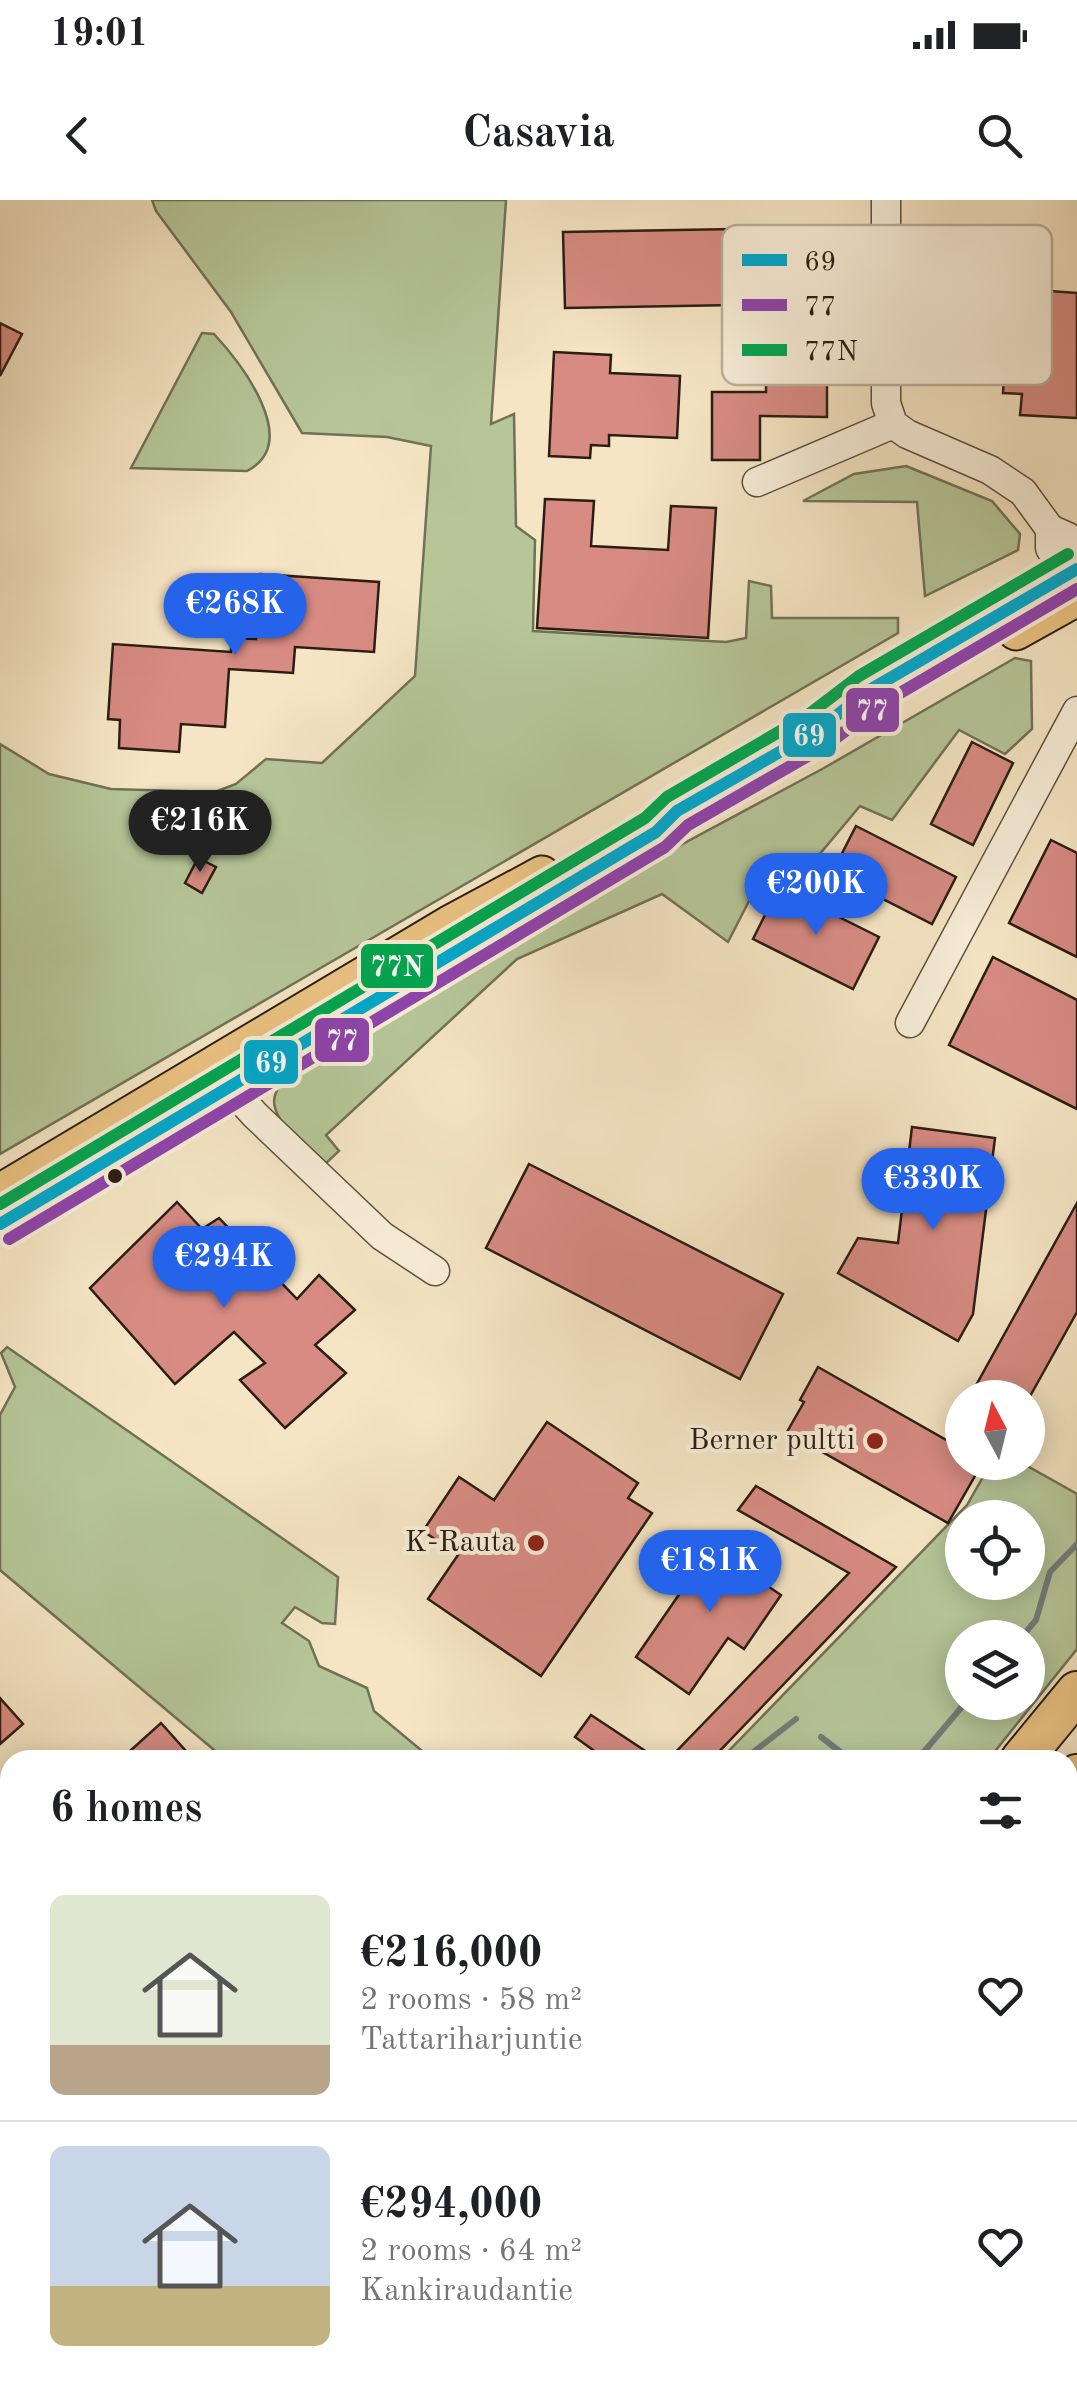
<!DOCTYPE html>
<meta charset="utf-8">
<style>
body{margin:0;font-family:"Old Standard TT",serif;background:#f2f2f2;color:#202124;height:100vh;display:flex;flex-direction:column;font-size:38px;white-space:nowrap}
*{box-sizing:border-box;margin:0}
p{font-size:32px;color:#757577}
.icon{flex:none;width:55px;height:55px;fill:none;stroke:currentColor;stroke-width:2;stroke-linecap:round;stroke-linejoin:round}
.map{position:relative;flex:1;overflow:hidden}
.panel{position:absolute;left:0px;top:1550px;width:1078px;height:640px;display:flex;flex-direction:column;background:#fff;border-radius:30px 30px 0 0;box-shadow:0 5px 25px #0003}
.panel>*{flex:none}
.needle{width:65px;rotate:353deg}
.tools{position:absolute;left:945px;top:1180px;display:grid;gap:20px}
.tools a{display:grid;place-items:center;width:100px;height:100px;border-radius:50%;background:#fff;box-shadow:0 5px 25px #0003;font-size:50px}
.price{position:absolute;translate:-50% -85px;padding:0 22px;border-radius:35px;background:#2563eb;color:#fff;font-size:32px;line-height:65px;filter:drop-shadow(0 2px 5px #0008)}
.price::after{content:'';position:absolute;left:50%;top:60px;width:30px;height:22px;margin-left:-15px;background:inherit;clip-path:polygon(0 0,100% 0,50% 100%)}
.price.current{background:#222;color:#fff}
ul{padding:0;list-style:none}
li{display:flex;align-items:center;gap:30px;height:250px;padding:0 50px}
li+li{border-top:2px solid #e0e0e0}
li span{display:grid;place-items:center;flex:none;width:280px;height:200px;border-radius:15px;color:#555}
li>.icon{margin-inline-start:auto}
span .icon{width:120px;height:120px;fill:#fffc;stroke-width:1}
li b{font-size:42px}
h2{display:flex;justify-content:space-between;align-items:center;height:120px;padding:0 50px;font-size:42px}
.status{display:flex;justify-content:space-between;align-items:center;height:70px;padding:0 50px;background:#fff;direction:ltr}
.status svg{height:28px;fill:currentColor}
header{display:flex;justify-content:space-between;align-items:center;height:130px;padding:0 50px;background:#fff;font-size:45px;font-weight:600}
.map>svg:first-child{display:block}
.green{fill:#b6c699;stroke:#707256;stroke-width:2.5;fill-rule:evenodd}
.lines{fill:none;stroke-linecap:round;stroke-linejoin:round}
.stream{stroke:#727c7a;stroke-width:6}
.building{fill:#d78b83;stroke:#2b1d13;stroke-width:2.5}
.minor-casing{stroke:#5e4f3f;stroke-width:31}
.major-casing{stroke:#2b1d13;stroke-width:39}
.highway-casing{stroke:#2b1d13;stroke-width:44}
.minor{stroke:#f8eed9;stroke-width:28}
.major{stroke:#eac282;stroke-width:35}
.highway{stroke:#eac282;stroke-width:40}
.bus-1-casing{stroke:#f8eed9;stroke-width:20}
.bus-2-casing{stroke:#f8eed9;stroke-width:20}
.bus-3-casing{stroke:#f8eed9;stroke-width:20}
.bus-1{stroke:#00a9ce;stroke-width:12}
.bus-2{stroke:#8e44ad;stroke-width:12}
.bus-3{stroke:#00a651;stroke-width:12}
.bus-dot{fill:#2b1d13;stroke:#f8eed9;stroke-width:4}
.poi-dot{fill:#8f2418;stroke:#f8eed9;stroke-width:4}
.labels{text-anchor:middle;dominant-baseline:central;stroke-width:8;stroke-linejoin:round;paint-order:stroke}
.poi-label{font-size:30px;fill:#2b1d13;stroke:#f8eed9;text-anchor:end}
.key{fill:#f8eed9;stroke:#baaf9e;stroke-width:2.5}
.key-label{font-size:28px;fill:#2b1d13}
.line-badge{stroke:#f8eed9;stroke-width:4}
.badge-label{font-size:28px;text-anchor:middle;font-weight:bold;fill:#fff}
</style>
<div class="status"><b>19:01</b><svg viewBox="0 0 49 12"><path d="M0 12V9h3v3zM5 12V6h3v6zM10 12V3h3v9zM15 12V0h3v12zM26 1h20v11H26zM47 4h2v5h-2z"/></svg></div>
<header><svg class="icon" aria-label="back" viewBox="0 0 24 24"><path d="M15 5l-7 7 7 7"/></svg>Casavia<svg class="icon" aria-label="search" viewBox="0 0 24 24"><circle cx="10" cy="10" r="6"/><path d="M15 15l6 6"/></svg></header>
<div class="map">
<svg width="1077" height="2190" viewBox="0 0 1077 2190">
<rect width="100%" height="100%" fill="#f5e5c4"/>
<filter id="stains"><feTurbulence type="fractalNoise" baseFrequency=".002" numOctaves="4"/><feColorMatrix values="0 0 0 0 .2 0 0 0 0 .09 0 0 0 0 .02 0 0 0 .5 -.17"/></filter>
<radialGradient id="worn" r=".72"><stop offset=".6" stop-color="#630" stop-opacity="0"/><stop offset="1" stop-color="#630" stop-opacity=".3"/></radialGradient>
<g class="green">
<polygon points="152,0 506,0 491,224 514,214 516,326 535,340 533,431 726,442 746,438 749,381 771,386 772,418 898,418 898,433 0,954 0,544 49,574 111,589 215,592 236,584 266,559 322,563 415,476 431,246 387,237 302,233 231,112 156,11"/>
<path d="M202,133L214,134C240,162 303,242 247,271L131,268Z"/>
<polygon points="906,266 992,301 1020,334 1018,350 925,396 917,302 803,301 854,274"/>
<path d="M1015,458L1031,461L1032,529L1005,554L959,530L892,620L860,606L808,668L771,658L728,742L662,694L517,759L326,935L339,951L323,966C283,925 239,894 318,862L597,690L824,568Z"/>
<polygon points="7,1147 338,1377 335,1424 322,1423 295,1407 282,1423 309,1441 319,1466 367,1488 374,1511 433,1560 226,1560 0,1370 0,1215 15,1187 1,1153"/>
<path d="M991,1263H1022L1077,1294V1449L988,1560H720L967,1305ZM962,1318H1028V1382H962ZM962,1438H1028V1502H962Z"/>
<polygon points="1077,1620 1077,1946 1068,1960 1068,1632"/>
<polygon points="249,2180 461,2180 452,2190 241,2190"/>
<polygon points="622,2180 1064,2180 1053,2190 613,2190"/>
</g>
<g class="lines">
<g class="stream">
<polyline points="1021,1438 1036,1420 1050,1372 1077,1344"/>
<polyline points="821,1537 851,1560"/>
<polyline points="743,1560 796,1519"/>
<polyline points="917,1560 966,1502"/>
<polyline points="269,2190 274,2180"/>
</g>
</g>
<g class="building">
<polygon points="846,27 847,103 565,108 563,32"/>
<polygon points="1009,88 1077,93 1077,218 1020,215 1022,194 1003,193"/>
<polygon points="0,123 22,134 0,176"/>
<polygon points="554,152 611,155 610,173 680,176 677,238 609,235 609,246 591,245 590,258 549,256"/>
<polygon points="766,167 827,167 827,217 760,216 760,260 712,260 712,192 766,192"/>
<polygon points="545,299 594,301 591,346 668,350 671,306 716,308 708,438 537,428"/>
<polygon points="260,374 379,382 374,452 295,447 293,473 229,469 225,527 181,524 179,552 119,548 120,520 108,519 113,444 231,452 231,438 256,439"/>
<polygon points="972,542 1013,563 973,645 931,624"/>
<polygon points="856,626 956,677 932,724 832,673"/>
<polygon points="1051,640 1077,653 1077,757 1009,723"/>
<polygon points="198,658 216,667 202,693 185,683"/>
<polygon points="779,687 879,737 853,789 753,739"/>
<polygon points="993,757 1077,800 1077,909 949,845"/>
<polygon points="912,927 995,938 973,1114 958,1141 838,1073 858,1038 898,1043"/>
<polygon points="529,964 783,1094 740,1179 486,1048"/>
<polygon points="177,1002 202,1029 219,1018 297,1099 319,1075 355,1110 315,1145 346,1173 285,1228 240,1180 265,1163 234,1132 175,1184 90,1088"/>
<polygon points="1077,1003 1077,1112 1029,1198 969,1198"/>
<polygon points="818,1167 962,1249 962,1262 983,1262 948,1323 787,1232 804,1202 800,1200"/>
<polygon points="547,1222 638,1283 628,1298 652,1313 541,1476 428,1399 458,1355 423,1331 459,1277 494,1300"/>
<polygon points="756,1286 896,1367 711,1560 668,1560 849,1373 738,1310"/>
<polygon points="720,1335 772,1370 763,1383 781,1395 744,1449 728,1438 689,1494 636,1457"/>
<polygon points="0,1498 23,1524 0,1544"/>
<polygon points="591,1515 659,1560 607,1560 575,1537"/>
<polygon points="161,1523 194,1560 120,1560"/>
</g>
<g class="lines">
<defs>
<g id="minor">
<polyline points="886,0 886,203 893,224 907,234 990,270 1023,292 1050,329 1050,348 1066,375 1077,382"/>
<polyline points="757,282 893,224"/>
<polyline points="1050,329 1068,337 1077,349"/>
<polyline points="910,823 1077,511"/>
<polyline points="216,872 255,915 382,1036 435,1071"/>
<polyline points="0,1892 10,1884"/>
</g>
<g id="major">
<polyline points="1016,432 1077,398"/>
<polyline points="0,992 449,724 542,674"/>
<polyline points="0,1024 656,632 677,611 818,530 868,491 1077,369"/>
</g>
<g id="highway">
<polyline points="1021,1560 1077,1492"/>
<polyline points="1068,1586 1077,1575"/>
<polyline points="488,2190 498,2180"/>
<polyline points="563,2190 571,2180"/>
</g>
</defs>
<use href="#minor" class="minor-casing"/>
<use href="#major" class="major-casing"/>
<use href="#highway" class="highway-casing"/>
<use href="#minor" class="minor"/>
<use href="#major" class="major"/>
<use href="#highway" class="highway"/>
<defs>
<polyline id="bus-1" points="0,1024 656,632 677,611 818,530 868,491 1077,369"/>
<polyline id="bus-2" points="9,1039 665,647 688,625 827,545 878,506 1077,389"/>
<polyline id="bus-3" points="0,1004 645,618 667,597 808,515 859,476 1068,354"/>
</defs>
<use href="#bus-1" class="bus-1-casing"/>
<use href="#bus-2" class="bus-2-casing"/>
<use href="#bus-3" class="bus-3-casing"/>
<use href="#bus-1" class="bus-1"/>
<use href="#bus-2" class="bus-2"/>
<use href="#bus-3" class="bus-3"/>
</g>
<circle class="bus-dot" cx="115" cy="976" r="9"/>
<g class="poi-dot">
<circle cx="875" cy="1241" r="10"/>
<circle cx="536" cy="1343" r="10"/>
</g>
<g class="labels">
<g class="poi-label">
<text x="855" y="1241">Berner pultti</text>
<text x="516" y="1343">K-Rauta</text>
</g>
</g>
<rect x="722" y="25" width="330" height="160" rx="15" class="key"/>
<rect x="742" y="54" width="45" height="12" fill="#00a9ce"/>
<rect x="742" y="99" width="45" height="12" fill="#8e44ad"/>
<rect x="742" y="144" width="45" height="12" fill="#00a651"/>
<g class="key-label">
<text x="804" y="70">69</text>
<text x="804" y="115">77</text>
<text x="804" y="160">77N</text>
</g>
<g class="line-badge">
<rect x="844" y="486" width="57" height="48" rx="10" fill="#8e44ad"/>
<rect x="781" y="511" width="57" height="48" rx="10" fill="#00a9ce"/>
<rect x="359" y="742" width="76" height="48" rx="10" fill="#00a651"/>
<rect x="313" y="816" width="58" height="48" rx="10" fill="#8e44ad"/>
<rect x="242" y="838" width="58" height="48" rx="10" fill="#00a9ce"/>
</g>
<g class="badge-label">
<text x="872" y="520">77</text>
<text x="809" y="545">69</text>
<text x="397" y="776">77N</text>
<text x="342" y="850">77</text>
<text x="271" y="872">69</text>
</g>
<rect width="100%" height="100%" filter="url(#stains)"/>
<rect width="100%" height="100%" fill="url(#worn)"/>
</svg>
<div class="tools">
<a><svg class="needle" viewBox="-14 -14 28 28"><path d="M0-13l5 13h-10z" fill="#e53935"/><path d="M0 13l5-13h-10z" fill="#757577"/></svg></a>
<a><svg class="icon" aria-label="locate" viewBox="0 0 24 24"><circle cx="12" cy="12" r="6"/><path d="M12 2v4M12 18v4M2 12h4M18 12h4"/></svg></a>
<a><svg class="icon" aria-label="layers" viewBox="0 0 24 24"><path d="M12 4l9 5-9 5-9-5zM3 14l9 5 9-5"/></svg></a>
</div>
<b class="price" style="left:235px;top:458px">€268K</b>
<b class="price current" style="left:200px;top:675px">€216K</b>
<b class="price" style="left:816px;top:738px">€200K</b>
<b class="price" style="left:933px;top:1033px">€330K</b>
<b class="price" style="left:224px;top:1111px">€294K</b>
<b class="price" style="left:710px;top:1415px">€181K</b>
<section class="panel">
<h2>6 homes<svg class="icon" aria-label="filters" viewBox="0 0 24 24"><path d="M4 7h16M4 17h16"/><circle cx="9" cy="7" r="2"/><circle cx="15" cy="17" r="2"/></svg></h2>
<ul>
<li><span style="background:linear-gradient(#dfe7d0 75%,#b9a48a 0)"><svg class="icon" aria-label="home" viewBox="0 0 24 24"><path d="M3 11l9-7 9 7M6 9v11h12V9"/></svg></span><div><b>€216,000</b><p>2 rooms · 58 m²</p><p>Tattariharjuntie</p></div><svg class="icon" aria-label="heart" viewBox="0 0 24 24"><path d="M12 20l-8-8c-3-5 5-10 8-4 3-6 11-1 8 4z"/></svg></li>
<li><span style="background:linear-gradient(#c9d6e8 70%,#c2b280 0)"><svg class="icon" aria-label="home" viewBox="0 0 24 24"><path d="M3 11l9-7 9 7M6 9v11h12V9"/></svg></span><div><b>€294,000</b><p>2 rooms · 64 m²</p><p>Kankiraudantie</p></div><svg class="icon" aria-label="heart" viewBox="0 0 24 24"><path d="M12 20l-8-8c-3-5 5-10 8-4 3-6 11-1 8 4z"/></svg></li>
</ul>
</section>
</div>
